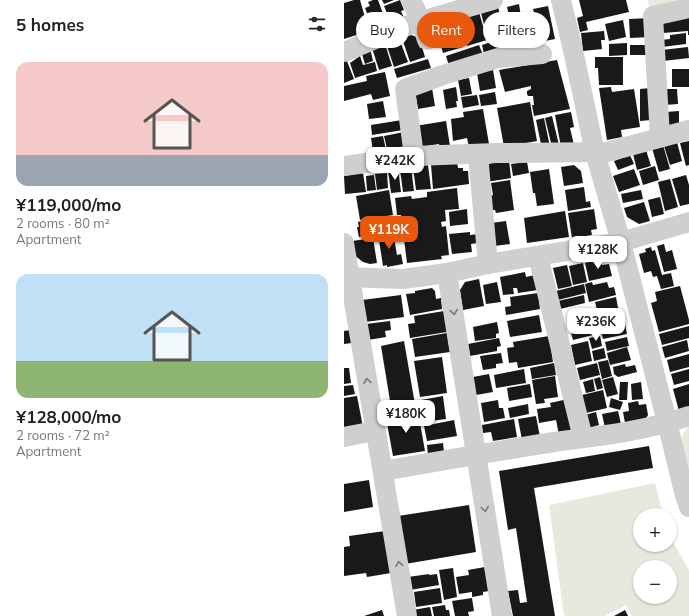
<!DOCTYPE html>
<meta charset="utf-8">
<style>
body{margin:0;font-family:Mulish,sans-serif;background:#f2f2f2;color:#222;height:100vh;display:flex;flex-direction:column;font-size:15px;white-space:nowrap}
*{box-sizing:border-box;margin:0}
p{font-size:13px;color:#767676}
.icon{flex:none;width:22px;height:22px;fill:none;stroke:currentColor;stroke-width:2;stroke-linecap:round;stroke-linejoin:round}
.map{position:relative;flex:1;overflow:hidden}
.sheet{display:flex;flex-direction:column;background:#fff;width:344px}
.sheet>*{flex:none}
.banner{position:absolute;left:12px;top:12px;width:273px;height:36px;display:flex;gap:8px}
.controls{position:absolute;left:289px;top:508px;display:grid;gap:8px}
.controls a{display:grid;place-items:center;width:44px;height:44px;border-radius:50%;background:#fff;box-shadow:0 1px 3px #0004;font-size:20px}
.price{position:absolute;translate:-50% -34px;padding:0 9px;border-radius:8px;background:#fff;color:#222;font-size:13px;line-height:26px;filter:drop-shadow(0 1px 2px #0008)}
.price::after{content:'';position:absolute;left:50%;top:24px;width:12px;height:9px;margin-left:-6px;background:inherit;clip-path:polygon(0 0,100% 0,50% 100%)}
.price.current{background:#ea580c;color:#fff}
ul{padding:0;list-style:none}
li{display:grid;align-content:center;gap:8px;height:212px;padding:0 16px}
li span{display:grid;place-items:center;height:124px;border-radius:12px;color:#555}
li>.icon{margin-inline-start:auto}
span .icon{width:72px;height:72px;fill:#fffc;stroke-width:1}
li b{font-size:17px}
h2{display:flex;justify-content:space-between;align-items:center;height:48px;padding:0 16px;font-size:17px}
.tag{padding:0 14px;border-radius:18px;background:#fff;box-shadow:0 1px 3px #0004;font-size:14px;line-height:36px}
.tag.current{background:#ea580c;color:#fff}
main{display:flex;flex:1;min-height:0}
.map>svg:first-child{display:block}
.green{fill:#e6eade;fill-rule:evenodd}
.building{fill:#191919}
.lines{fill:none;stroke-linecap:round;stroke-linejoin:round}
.minor{stroke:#cfcfcf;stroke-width:20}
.oneway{stroke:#797979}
</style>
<main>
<section class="sheet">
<h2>5 homes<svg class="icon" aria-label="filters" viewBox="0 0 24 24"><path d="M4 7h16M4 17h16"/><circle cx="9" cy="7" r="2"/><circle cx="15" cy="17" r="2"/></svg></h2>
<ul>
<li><span style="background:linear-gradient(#f6c9c9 75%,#9aa5b1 0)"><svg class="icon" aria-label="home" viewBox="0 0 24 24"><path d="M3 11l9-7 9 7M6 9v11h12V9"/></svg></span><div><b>¥119,000/mo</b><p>2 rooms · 80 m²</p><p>Apartment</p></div></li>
<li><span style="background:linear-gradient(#bfe0f5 70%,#8fb573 0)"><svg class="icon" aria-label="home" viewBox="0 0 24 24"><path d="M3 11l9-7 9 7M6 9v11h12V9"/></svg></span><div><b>¥128,000/mo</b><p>2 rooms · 72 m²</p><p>Apartment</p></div></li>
</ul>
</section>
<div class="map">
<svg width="345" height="616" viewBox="0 0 345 616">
<rect width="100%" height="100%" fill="#fff"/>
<g class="green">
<polygon points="304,0 345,0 306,13"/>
<polygon points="344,425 345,425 345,474 335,443"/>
<path d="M311,483L319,515H296V545H326V537L345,570V616H288L282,605L261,616H220L205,505ZM296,567H326V597H296Z"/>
</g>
<g class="building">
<polygon points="10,0 16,0 25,31 0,39 0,3"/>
<polygon points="29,0 34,0 41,19 27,24 21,8 26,6 24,2"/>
<polygon points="38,0 50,0 40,4"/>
<polygon points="56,0 60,10 57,11 60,18 47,23 40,6"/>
<polygon points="235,0 282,0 285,12 242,22 244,30 236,32 233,18 239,16"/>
<polygon points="175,4 177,17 173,18 175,23 167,25 163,7"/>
<polygon points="204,6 211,39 186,44 182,28 193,25 189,9"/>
<polygon points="154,7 159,26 142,32 137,13"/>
<polygon points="135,12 143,40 123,46 115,17"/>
<polygon points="345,16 345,35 344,35 344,31 319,33 317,21"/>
<polygon points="113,18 117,30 95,37 91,25"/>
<polygon points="306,18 306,37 286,38 285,19"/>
<polygon points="279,20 282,37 265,41 261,24"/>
<polygon points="179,28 181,38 178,39 179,45 183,46 158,51 154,35"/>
<polygon points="260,31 261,40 257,40 258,49 239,51 237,33"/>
<polygon points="342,33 342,44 318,47 317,40 326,39 326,35"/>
<polygon points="115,34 119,47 99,53 95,39"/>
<polygon points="67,35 73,37 76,48 78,47 81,57 66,62 58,38"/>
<polygon points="153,40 156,50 140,54 138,45"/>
<polygon points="56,41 64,62 50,67 43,46"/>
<polygon points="283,43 283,55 265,56 265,44"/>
<polygon points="41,44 48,66 35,70 28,48"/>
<polygon points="135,45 139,55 105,66 102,56"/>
<rect x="286" y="45" width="19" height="10"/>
<polygon points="344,47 345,58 319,61 318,50"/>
<polygon points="26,48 29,61 21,64 17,51"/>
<polygon points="0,56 1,56 10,79 0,83"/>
<polygon points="16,56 19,65 31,62 33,71 11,78 6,63"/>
<polygon points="251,57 279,57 279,85 255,85 254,68 251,68"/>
<polygon points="84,59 87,68 53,78 50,69"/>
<polygon points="213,60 226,109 190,116 188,105 190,105 189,96 184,96 183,94 183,91 187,89 187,86 161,92 155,70"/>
<rect x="328" y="69" width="17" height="18"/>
<polygon points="149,70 152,88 136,91 133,73"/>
<polygon points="41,72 46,96 29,100 27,94 0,101 0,86 23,81 22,76"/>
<polygon points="125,78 128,94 117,96 114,80"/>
<polygon points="112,87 114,101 112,101 113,107 102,109 99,90"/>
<polygon points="267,87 268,92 290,89 296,127 277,130 278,137 263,140 255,88"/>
<polygon points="88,88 91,106 74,109 71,91"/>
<polygon points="306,88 307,120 296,121 296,89"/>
<polygon points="320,89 333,89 334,104 320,105"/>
<polygon points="151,92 153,104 137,106 135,95"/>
<polygon points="133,95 135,105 119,108 117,97"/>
<polygon points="39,101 42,117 25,119 23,104"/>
<polygon points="186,102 193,141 160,147 153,108"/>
<polygon points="139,109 145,144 125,147 123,138 109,141 107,119 120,117 119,112"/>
<polygon points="335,111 335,125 323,126 322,112"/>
<polygon points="227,112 230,127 226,128 230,145 217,147 211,115"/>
<polygon points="208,116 215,145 208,147 201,118"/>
<polygon points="200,118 206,147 198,149 192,120"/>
<polygon points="58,120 59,130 28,135 27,125"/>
<polygon points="102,121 106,146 96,148 95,144 75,147 71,126"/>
<polygon points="60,132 62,146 43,149 40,136"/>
<polygon points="39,136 42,150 29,152 27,138"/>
<polygon points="345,141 345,165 342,166 336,143"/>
<polygon points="333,142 338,161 326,165 320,146"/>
<polygon points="319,145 326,169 315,172 308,148"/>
<polygon points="302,150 307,166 293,170 289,154"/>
<polygon points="286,155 290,164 274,170 270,161"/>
<polygon points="165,160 167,178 142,182 144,164"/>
<polygon points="113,162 114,168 119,168 119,171 124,171 125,184 89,189 87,165"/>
<polygon points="183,162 185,173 169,176 167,164"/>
<polygon points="84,165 87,189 72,190 69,167"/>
<polygon points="230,165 237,171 239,183 220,186 217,167"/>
<polygon points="311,166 315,180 299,185 295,171"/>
<polygon points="67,167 70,191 59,192 56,169"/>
<polygon points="54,168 57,192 47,193 44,170"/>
<polygon points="205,169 210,204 193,206 191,193 189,193 186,172"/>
<polygon points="290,169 296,185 275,192 269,176"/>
<polygon points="19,173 22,192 1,194 0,176"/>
<polygon points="43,173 44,188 33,190 31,174"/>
<polygon points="30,175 32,190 23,191 22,176"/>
<polygon points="342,175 345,185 345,204 336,206 328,179"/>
<polygon points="326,179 334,207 321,211 314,182"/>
<polygon points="166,180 170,210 152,213 151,210 148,210 146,196 149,195 147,183"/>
<polygon points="240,187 242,202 246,201 247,207 224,211 221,190"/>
<polygon points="113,188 115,209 101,210 102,221 97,222 98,227 102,226 105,255 97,256 98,259 63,263 57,215 53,215 51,198 67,196 68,199 83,197 83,192"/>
<polygon points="45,190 49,215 16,220 12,196"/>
<polygon points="297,190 299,199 279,203 277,194"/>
<polygon points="316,197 320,214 308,217 304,200"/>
<polygon points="300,202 306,221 295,224 283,217 280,208"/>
<polygon points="123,209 124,224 106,226 105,212"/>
<polygon points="250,209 253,229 247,230 248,235 228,238 224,213"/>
<polygon points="221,211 225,237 183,243 180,218"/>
<polygon points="51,216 53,229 28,233 29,235 15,237 13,227 15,227 14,222"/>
<polygon points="162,221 166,244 150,246 147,223"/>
<polygon points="49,232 53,255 57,254 59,264 43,267 43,265 39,266 34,234"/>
<polygon points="126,232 126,235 134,234 134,243 127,244 128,252 108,254 105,234"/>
<polygon points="29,238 33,263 26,264 19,262 10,255 8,241"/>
<polygon points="320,244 322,252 328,250 333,269 320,272 313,246"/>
<polygon points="307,247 308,251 311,250 318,275 327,273 330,286 317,289 313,276 309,277 307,271 300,273 295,254 302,252 301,249"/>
<polygon points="257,259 258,265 265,264 268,276 245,281 241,263"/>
<polygon points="239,263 243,282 229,285 225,266"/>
<polygon points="223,265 228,286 214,289 209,268"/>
<polygon points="181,272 182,277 191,275 194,290 174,293 173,288 169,288 170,294 159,295 156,277"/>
<polygon points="135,279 140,306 119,310 116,290 121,282"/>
<polygon points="153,282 157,302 142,304 139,285"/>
<polygon points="248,282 249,285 263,282 265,288 270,287 272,295 245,302 241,284"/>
<polygon points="240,284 242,293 214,300 212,291"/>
<polygon points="336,286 345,320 345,324 315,332 307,303 313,301 311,292"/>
<polygon points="88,288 91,291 92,299 97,298 98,309 66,315 62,294 71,293 71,291"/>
<polygon points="194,293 196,309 162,315 161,307 167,306 166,297"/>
<polygon points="57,295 60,317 21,322 18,300"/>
<polygon points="240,295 241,303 216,309 214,301"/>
<polygon points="272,297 275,313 255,318 251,302"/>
<polygon points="100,311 103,332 66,338 64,324 71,323 70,316"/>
<polygon points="276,314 279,323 260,328 258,319"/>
<polygon points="195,315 198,332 166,337 163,321"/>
<polygon points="250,319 253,334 229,340 225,325"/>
<polygon points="46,321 47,330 41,331 42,337 24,340 22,324"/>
<polygon points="153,322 155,333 152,334 152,338 131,341 129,327"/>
<polygon points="281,324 283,334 259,339 257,330"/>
<polygon points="345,326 345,338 318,345 315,334"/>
<polygon points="6,330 8,343 0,344 0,331"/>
<polygon points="103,333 106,352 71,357 68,339"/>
<polygon points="205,336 209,362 174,368 173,362 165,363 163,348 170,347 169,342"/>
<polygon points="256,336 258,346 248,349 245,338"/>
<polygon points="283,337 285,346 263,351 261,342"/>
<polygon points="155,338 157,346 153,347 153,351 126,356 124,344"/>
<polygon points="343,340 345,351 321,358 318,347"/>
<polygon points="60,341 72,410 48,413 37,346"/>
<polygon points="244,341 248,361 231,365 227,345"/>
<polygon points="283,347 287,360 266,365 263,353"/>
<polygon points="260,348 262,358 250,361 248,351"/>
<polygon points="157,353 159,363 152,364 152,368 139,370 136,356"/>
<polygon points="345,354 345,367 326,372 323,360"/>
<polygon points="98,357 103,393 76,397 70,361"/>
<polygon points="264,360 268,376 258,379 254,362"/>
<polygon points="210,363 212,375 188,379 186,368"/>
<polygon points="253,363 256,375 236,380 233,368"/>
<polygon points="281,364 282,367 291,365 293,372 274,377 270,374 269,367"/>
<polygon points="0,368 5,368 7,383 0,384"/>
<polygon points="180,369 182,383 152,388 150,375"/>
<polygon points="345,369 345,381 330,385 327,374"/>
<polygon points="145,374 149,392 132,395 129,377"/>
<polygon points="211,376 214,397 200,399 201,403 192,404 188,380"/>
<polygon points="256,377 259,388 253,390 250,379"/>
<polygon points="269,377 274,394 263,397 258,380"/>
<polygon points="249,379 251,391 242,393 239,382"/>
<polygon points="276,382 284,382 283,400 275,400"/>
<polygon points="297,382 299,399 288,400 287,384"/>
<polygon points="186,384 188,397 165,401 163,388"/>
<polygon points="345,384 345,408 335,411 329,389"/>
<polygon points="9,385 11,394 0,396 0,386"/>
<polygon points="259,390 263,408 242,413 238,395"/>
<polygon points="13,396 19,427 0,430 0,398"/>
<polygon points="99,396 102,419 80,422 77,400"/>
<polygon points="267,398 279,402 276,410 265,407"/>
<polygon points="224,399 229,426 225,433 215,435 212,420 195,423 193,409 207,407 206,403"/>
<polygon points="154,400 155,408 159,408 161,418 140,422 137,403"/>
<polygon points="294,401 295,405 302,404 304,415 301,420 281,423 279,412 285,411 284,403"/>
<polygon points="184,404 185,414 166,418 164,408"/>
<polygon points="274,411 277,424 261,428 258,414"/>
<polygon points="74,412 81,451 49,456 42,418"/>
<polygon points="252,412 255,425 245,428 241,415"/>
<polygon points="192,416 196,437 178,440 174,419"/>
<polygon points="170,419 173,437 149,441 147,432 139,433 138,425"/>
<polygon points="110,420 113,436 83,441 80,426"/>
<polygon points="99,443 100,452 84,455 83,445"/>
<polygon points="305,446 309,468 190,488 211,616 169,616 164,591 174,590 176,603 183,602 172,528 164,530 155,471"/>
<polygon points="25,480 29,507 0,512 0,484"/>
<polygon points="125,505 132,552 61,564 54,516"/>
<polygon points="41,531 47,573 23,577 22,573 0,576 0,547 6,546 5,536"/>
<polygon points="141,567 145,591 139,592 139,595 128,597 128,592 115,594 112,577 125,575 124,570"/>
<polygon points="109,568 113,597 100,600 95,570"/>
<polygon points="85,574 85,575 93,574 95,585 66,590 64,577"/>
<polygon points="96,588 98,603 72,607 70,592"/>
<polygon points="128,598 130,611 124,612 125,616 111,616 108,601"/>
<polygon points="101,605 102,610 105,610 106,616 90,616 88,607"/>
<polygon points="86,607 88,616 70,616 69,610"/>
<polygon points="38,610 40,616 20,616"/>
<polygon points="281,610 284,616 270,616"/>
</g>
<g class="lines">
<g class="minor">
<polyline points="67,0 77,21 83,40"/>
<polyline points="217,0 229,50 251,153 277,242 326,434 340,492 345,507"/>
<polyline points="0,52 70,23 149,0"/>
<polyline points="316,137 309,16 345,8"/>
<polyline points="134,155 144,264"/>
<polyline points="70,156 61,89 99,75 154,58 198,54"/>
<polyline points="0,166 70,156 153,153 263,152 345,130"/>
<polyline points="0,243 63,616"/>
<polyline points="194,256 239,438"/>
<polyline points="103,273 158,616"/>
<polyline points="0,277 59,279 103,273 144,264 277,242 345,222"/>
<polyline points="0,437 31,431"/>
<path d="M39,471C96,461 153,451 210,442C256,436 302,431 345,416"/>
</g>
</g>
<defs><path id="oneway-chevron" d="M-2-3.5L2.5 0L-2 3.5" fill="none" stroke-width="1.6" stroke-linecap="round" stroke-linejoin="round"/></defs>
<g class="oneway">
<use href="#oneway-chevron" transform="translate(110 312) rotate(81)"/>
<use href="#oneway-chevron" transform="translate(23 381) rotate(-99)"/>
<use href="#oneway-chevron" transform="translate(141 509) rotate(81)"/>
<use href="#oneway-chevron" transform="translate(55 564) rotate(-100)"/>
</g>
</svg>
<div class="controls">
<a>+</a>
<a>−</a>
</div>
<b class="price" style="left:51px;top:181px">¥242K</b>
<b class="price current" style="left:45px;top:250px">¥119K</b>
<b class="price" style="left:254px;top:270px">¥128K</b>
<b class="price" style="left:252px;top:342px">¥236K</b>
<b class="price" style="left:62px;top:434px">¥180K</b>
<div class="banner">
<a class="tag">Buy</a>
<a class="tag current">Rent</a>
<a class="tag">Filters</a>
</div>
</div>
</main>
